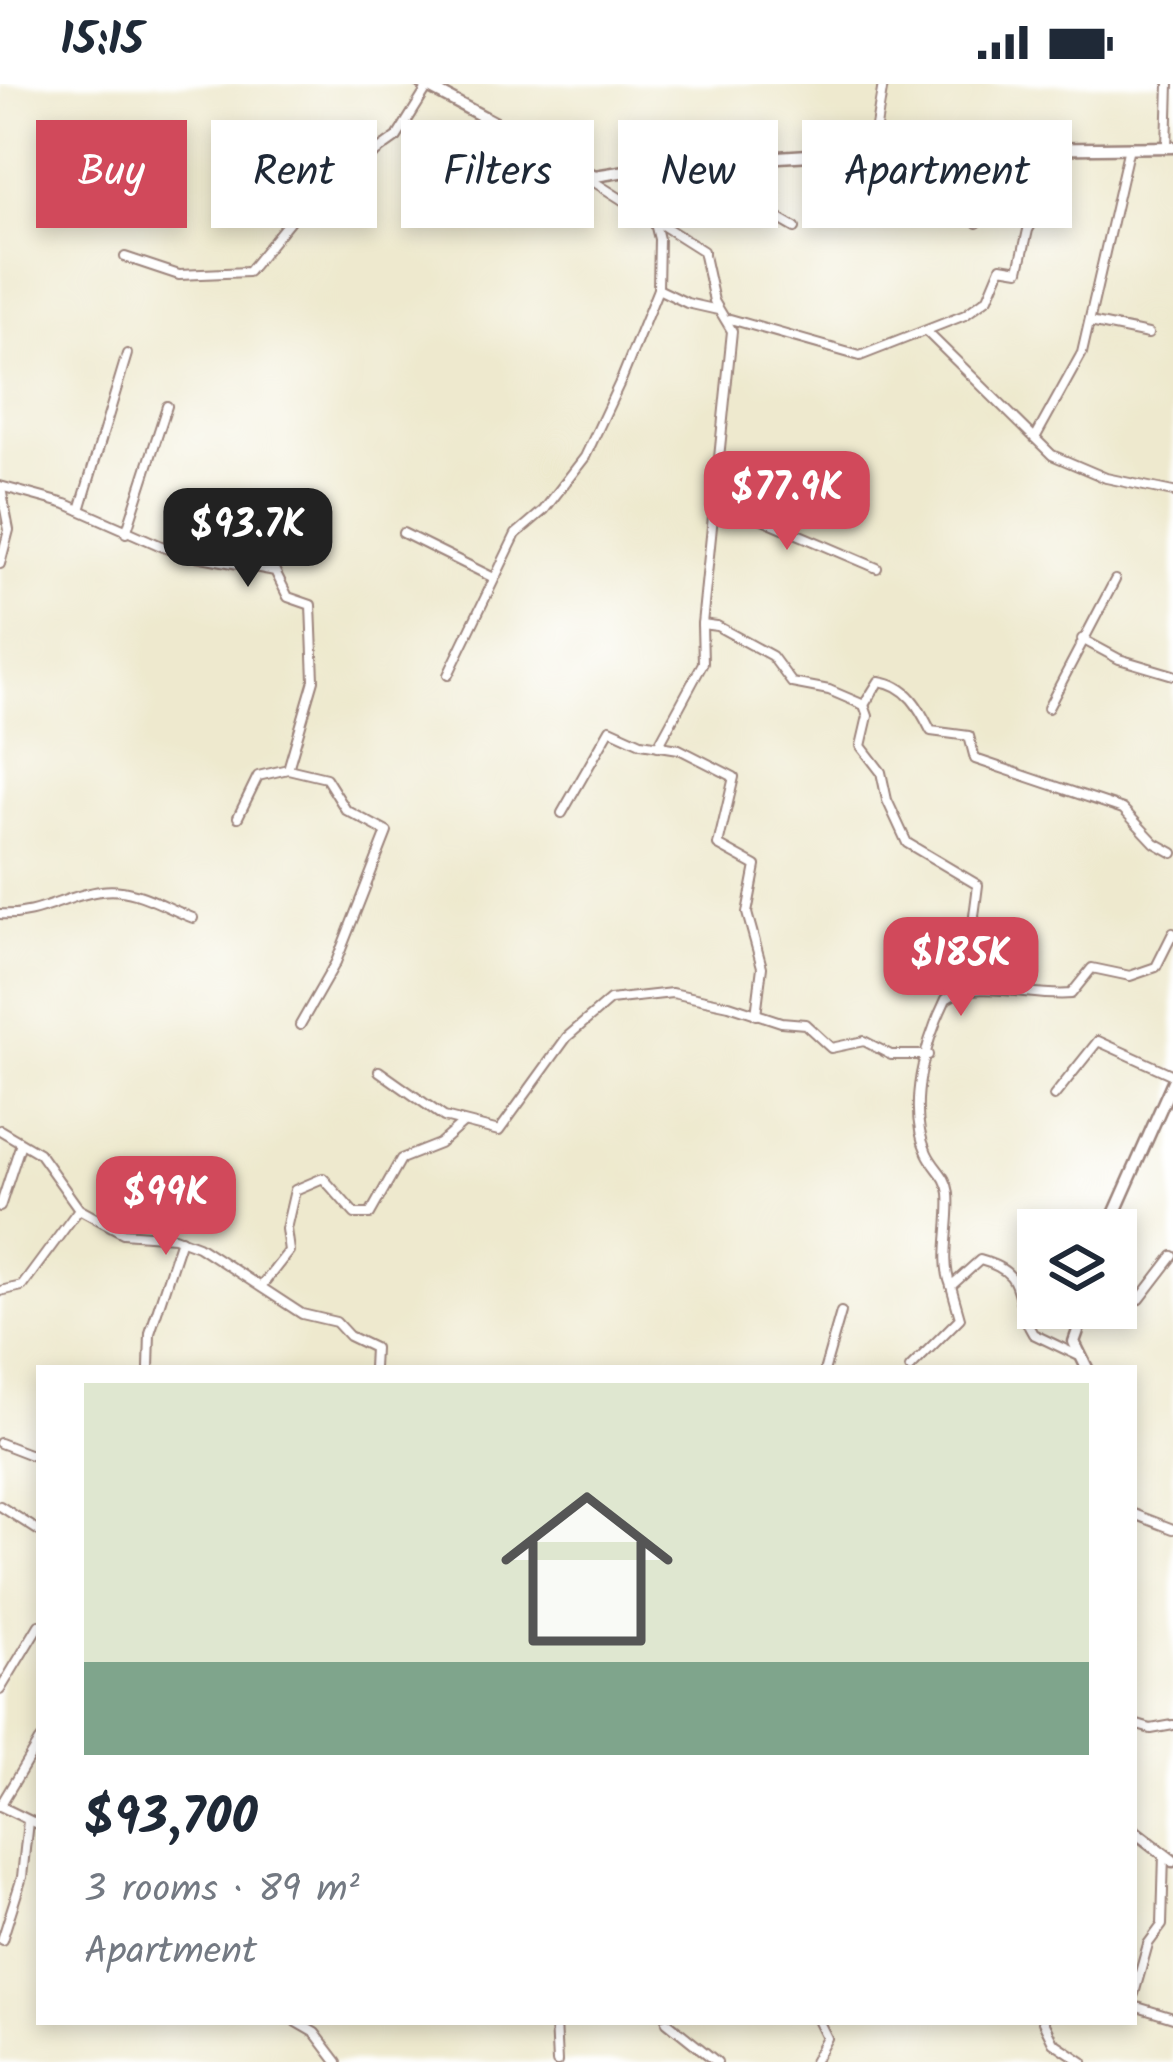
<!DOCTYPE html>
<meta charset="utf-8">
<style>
body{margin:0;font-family:Kalam,sans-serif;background:#f2f2f3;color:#1f2937;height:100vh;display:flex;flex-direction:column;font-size:45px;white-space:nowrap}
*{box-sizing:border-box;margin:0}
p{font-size:39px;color:#747a83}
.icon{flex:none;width:66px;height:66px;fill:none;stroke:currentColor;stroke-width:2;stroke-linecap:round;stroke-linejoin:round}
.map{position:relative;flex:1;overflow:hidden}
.drawer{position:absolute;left:36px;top:1281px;width:1101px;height:660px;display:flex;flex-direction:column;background:#fff;border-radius:0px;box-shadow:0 6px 18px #0003}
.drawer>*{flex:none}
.top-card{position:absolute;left:36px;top:36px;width:1101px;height:108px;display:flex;gap:24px}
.tools{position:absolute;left:1017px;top:1125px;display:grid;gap:24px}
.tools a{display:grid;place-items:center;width:120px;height:120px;border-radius:0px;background:#fff;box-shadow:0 6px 18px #0003;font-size:60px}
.price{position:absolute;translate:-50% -102px;padding:0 27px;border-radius:24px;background:#d1495b;color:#fff;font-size:39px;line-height:78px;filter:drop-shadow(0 3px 6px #0008)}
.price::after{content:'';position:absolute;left:50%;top:72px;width:36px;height:27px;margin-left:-18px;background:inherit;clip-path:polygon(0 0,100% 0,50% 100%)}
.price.selected{background:#222;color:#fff}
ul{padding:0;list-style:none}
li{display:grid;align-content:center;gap:24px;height:636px;padding:0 48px}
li+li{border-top:3px solid #e0e1e3}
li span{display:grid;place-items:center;height:372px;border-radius:0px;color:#555}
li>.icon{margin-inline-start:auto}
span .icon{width:216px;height:216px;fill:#fffc;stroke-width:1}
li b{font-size:51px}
.chip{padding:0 42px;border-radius:0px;background:#fff;box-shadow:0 6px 18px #0003;font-size:42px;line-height:108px}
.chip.selected{background:#d1495b;color:#fff}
.status{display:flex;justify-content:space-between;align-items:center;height:84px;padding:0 60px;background:#fff;direction:ltr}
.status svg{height:33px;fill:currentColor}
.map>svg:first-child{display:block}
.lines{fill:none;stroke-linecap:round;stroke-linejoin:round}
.street-casing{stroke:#9c847c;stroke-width:12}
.secondary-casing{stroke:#9c847c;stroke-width:15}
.street{stroke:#fff;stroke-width:8}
.secondary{stroke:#fff;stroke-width:10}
</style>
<div class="status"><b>15:15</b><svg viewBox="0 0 49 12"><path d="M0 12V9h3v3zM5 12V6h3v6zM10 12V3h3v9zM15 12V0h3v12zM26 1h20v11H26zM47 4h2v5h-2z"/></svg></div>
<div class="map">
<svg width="1173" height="1978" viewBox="0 0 1173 1978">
<rect width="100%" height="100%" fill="#fff"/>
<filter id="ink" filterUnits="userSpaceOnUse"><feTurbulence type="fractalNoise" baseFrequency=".00833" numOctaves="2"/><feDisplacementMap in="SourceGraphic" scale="24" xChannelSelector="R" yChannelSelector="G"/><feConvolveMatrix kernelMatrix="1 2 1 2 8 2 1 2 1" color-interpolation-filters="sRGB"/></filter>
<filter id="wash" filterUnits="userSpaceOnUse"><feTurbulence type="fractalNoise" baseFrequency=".004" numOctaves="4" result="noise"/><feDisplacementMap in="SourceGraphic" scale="48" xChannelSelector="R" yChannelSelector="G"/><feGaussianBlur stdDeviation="2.7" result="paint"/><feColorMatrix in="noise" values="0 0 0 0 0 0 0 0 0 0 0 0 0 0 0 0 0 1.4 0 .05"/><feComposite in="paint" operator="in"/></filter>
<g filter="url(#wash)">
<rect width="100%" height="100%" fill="#eee9ce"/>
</g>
<g filter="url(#ink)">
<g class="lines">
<defs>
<g id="street">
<polyline points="1167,63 1169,0"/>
<polyline points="872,67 883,0"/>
<polyline points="688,82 795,144"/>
<polyline points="588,94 703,167 714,217 732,247 702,540 703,579 658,662"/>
<polyline points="977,139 984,65"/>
<polyline points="125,173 179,191 248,188 305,118 397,53 428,3"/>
<polyline points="658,205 687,219 718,226"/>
<polyline points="730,235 860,272 965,231 988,214 1001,183 1019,186 1028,146 1051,106 1057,63"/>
<polyline points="1090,238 1148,250"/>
<polyline points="927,248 1052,371 1106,394 1173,408"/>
<polyline points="1035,354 1082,269 1129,63"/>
<polyline points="0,402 66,420 175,468 275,487 288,513 311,521 314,596 288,685 258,692 238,733"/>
<polyline points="713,414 877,484"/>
<polyline points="80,426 127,270"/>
<polyline points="126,449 167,322"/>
<polyline points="403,449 494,494"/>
<polyline points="0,480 9,446 1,404"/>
<path d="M702,540L717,542L772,572L792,599L829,606L864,621L879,597C908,601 920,625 931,647L969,652L975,675L1123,725L1155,759L1173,769"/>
<polyline points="1082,555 1119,575 1173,591"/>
<polyline points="448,591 516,450 544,426 585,373 622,294 658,205 659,155 651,124 668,81"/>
<polyline points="864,621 868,632 861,662 881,688 887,716 907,759 978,801 974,832 985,904"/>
<polyline points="1048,624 1115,496"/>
<polyline points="288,685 326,694 346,726 387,748 336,878 300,941"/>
<polyline points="562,729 610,645 641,659 679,665 734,693 718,761 756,782 747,829 762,883 756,931"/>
<path d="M0,830C37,833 66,811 101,807C134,802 164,823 193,834"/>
<polyline points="379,987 444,1033 499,1047 567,953 610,916 672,909 729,921 781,938 805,940 831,964 864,957 891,971 928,971"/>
<polyline points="1054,1012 1098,957 1173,991"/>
<polyline points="0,1046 39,1069 79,1125 123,1149 174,1153 198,1162 302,1230 336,1238 349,1252 374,1264 373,1284"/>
<polyline points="0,1123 21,1059"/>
<polyline points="263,1200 289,1167 286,1145 295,1106 323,1094 355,1130 370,1130 401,1075 439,1060 462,1040"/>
<path d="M951,1202C940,1175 952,1140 949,1109C946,1090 935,1086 927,1069C906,1024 925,958 946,915C977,894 1033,914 1071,910L1092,884L1130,892L1156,883L1173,849"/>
<polyline points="0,1207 22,1202 79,1125"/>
<polyline points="1081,1237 1140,1215 1173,1172"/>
<polyline points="149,1284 150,1249 181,1155"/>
<polyline points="825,1284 841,1228"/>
<path d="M910,1284L960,1234L951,1202L980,1176C1031,1190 1010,1213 1033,1250L1077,1271"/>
<polyline points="0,1359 39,1374"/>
<polyline points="0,1422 39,1447"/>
<polyline points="1134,1430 1173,1445"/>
<polyline points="0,1606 39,1541"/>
<polyline points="1134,1640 1151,1645 1173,1641"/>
<polyline points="0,1722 39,1657"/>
<polyline points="0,1722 39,1741"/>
<polyline points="2,1856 22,1793 28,1737"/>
<polyline points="1134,1910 1148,1860 1162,1841 1164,1770"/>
<polyline points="1134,1922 1173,1934"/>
<polyline points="296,1938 315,1949 337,1978"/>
<polyline points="555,1938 557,1978"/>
<polyline points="667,1938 717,1978"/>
<polyline points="1043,1938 1053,1958 1083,1978"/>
<polyline points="814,1978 827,1954 819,1938"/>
</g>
<g id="secondary">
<polyline points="422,0 595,92 669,80 872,67 1173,63"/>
<polyline points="1107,1146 1173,997"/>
<polyline points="1086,1224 1074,1258 1087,1284"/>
<polyline points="1134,1747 1173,1777"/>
</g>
</defs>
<use href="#street" class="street-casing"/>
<use href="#secondary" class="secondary-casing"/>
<use href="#street" class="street"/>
<use href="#secondary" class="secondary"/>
</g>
</g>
</svg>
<div class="tools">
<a><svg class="icon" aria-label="layers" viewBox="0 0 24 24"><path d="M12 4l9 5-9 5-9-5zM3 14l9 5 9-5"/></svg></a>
</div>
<b class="price" style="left:787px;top:469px">$77.9K</b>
<b class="price selected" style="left:248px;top:506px">$93.7K</b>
<b class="price" style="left:961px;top:935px">$185K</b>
<b class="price" style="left:166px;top:1174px">$99K</b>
<div class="top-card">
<a class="chip selected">Buy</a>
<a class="chip">Rent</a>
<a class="chip">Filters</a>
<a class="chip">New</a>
<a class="chip">Apartment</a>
</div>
<section class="drawer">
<ul>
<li><span style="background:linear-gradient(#dfe7d0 75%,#7fa58c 0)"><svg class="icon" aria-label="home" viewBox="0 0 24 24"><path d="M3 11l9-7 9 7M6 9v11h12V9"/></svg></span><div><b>$93,700</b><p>3 rooms · 89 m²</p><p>Apartment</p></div></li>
</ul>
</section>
</div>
